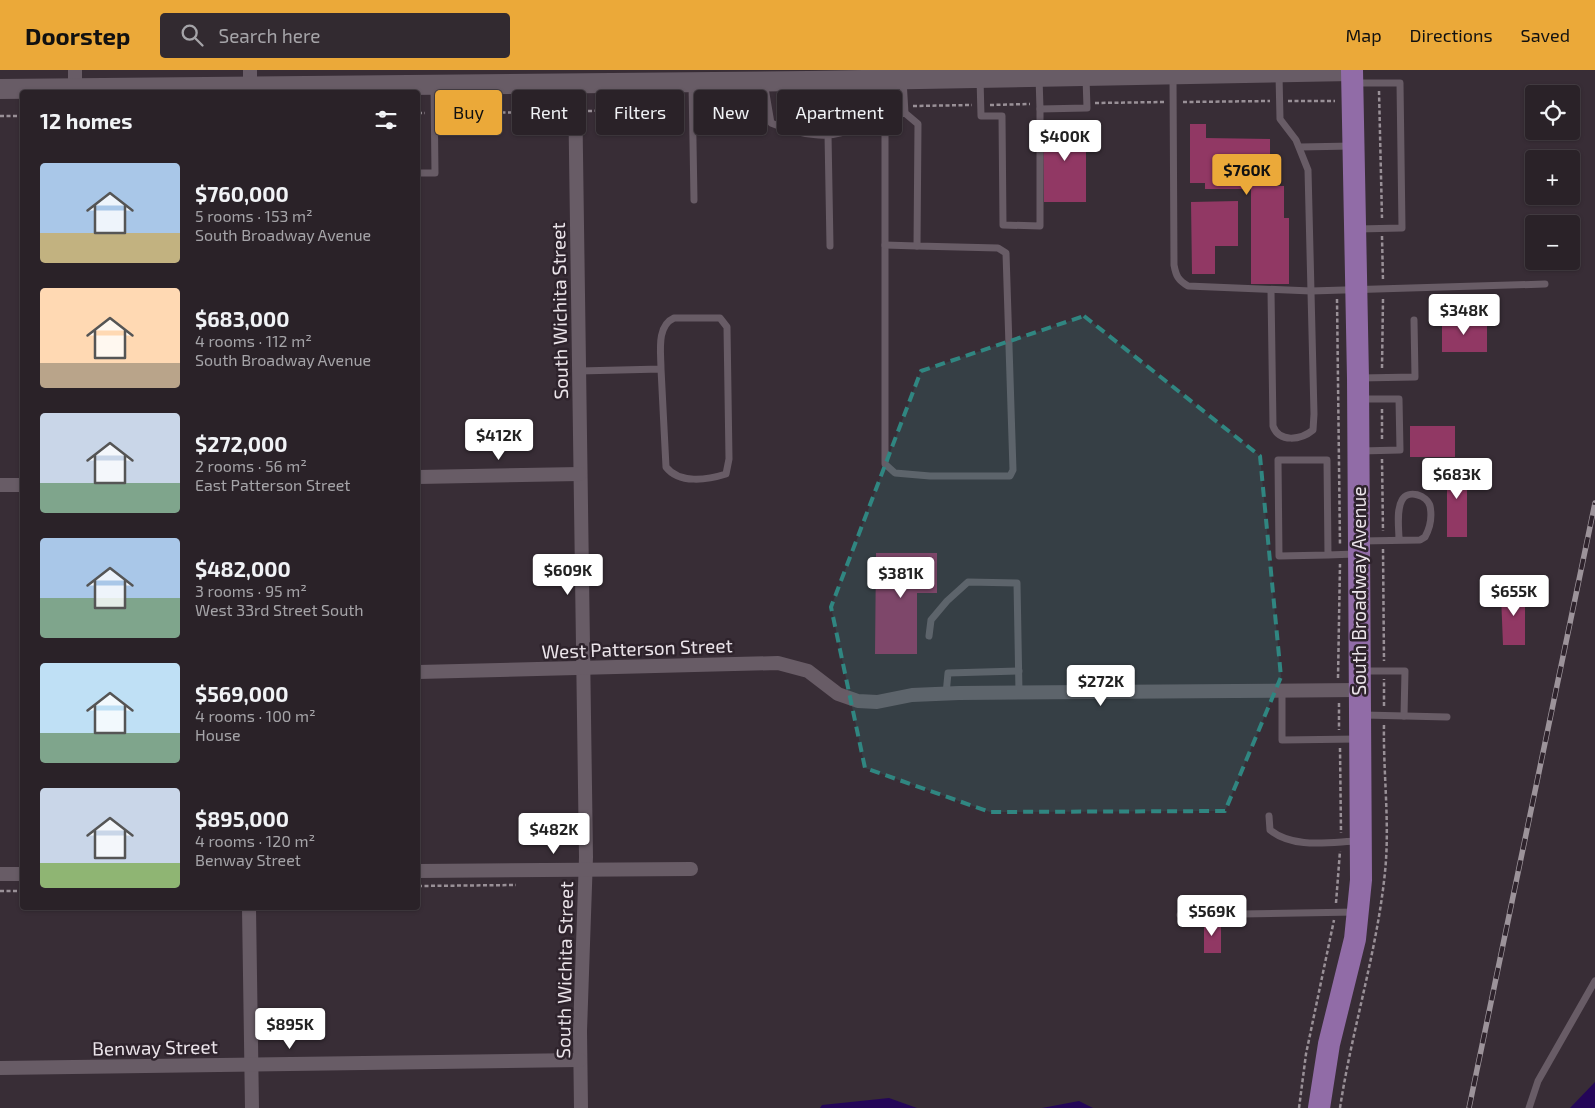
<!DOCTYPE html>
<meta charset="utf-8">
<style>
body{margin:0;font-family:"Exo 2",sans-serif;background:#322a30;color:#f1f3f6;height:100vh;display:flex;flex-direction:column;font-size:19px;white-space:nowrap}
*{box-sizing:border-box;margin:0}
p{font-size:16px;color:#a5a4a8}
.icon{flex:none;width:28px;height:28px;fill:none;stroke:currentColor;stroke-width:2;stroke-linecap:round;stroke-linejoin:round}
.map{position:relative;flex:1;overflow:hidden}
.panel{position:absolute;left:20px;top:20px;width:400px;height:820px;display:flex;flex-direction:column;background:#2a2228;border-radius:5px;box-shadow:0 1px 4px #0004,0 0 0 1px #463f45}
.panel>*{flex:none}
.top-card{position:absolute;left:435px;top:20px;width:475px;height:45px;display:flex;gap:10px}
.fabs{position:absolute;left:1525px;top:15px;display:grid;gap:10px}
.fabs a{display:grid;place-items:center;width:55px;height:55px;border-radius:5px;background:#2a2228;box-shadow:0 1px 4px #0004,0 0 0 1px #463f45;font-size:25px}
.price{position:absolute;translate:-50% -42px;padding:0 11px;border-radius:5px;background:#fff;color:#222;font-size:16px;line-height:32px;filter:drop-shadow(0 1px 2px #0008)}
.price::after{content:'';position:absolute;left:50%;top:30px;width:15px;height:11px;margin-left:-8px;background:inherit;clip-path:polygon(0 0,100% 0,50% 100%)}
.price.on{background:#eba939;color:#111}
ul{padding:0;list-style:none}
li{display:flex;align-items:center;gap:15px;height:125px;padding:0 20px}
li span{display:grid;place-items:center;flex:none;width:140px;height:100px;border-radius:5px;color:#555}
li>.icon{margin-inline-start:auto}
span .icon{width:60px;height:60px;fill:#fffc;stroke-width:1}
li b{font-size:21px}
h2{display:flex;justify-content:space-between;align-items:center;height:60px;padding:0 20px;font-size:21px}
.tag{padding:0 18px;border-radius:5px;background:#2a2228;box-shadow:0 1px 4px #0004,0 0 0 1px #463f45;font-size:18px;line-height:45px}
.tag.on{background:#eba939;color:#111}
header{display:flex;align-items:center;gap:30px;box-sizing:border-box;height:70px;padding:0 25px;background:#eba939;color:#111}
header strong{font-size:24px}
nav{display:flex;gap:28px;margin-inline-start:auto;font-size:18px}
.search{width:350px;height:45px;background:#322a30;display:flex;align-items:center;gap:12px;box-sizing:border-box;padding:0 18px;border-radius:5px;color:#a5a4a8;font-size:19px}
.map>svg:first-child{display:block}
.water{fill:#240658}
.building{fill:#913864}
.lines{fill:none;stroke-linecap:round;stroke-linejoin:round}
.path{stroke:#999097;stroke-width:2.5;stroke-dasharray:4 2.5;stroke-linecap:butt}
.lane{stroke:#685c66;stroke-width:7}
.street{stroke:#685c66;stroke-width:14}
.secondary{stroke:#685c66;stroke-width:20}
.primary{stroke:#916ca7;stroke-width:22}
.rail-casing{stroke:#9c939a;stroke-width:5.5}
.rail{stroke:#2e232c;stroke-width:4;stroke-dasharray:11;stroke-linecap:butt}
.marked{fill:#308681;fill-opacity:0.2;stroke:#308681;stroke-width:4;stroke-dasharray:10 6;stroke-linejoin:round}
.labels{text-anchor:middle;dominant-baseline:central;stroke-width:5;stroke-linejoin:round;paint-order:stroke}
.street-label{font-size:19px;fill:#ebe4ea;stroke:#2e232c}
</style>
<header>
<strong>Doorstep</strong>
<div class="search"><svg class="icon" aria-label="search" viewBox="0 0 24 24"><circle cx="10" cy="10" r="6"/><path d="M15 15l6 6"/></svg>Search here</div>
<nav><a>Map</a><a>Directions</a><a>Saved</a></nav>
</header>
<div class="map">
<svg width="1595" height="1038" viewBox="0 0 1595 1038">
<rect width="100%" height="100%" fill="#382d36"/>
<g class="water">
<polygon points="1595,1012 1595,1038 1570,1038"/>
<polygon points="889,1028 917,1038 820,1038 822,1035"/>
<polygon points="1079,1031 1093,1038 1042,1038"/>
</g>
<g class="building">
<polygon points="1043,52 1086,52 1086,132 1044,132"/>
<polygon points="1190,54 1206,54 1206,68 1270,69 1270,116 1284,116 1284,148 1289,148 1289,214 1251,214 1251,119 1205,119 1205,113 1190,113"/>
<polygon points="1238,131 1238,176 1215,176 1215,204 1192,204 1191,132"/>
<rect x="1442" y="251" width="45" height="31"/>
<rect x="1410" y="356" width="45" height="31"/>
<rect x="1447" y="394" width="20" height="73"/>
<polygon points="876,483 937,483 937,523 917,523 917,584 875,584"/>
<polygon points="1511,516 1525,516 1525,575 1503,575 1501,525 1511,525"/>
<rect x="1204" y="851" width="17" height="32"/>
</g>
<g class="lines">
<g class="path">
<polyline points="1379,21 1382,148"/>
<polyline points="1288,31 1335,31"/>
<polyline points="1183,32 1270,31"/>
<polyline points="1095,33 1165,32"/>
<polyline points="990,35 1030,34"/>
<polyline points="913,36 972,35"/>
<polyline points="868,37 890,36"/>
<polyline points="778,38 850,37"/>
<polyline points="700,39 760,38"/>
<polyline points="645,40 685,40"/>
<polyline points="588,41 627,40"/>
<polyline points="418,43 425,43"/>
<polyline points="443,43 562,42"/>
<polyline points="0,46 22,46"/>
<polyline points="1382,166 1383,211"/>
<polyline points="1337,229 1340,476"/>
<polyline points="1382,298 1383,229"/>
<polyline points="1382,339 1382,371"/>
<polyline points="1382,389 1383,461"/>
<polyline points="1383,479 1384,591"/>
<polyline points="1338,608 1340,494"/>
<polyline points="1339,633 1339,660"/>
<polyline points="1384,636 1384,609"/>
<polyline points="1340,678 1341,763"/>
<polyline points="418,816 516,815"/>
<polyline points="0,821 22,821"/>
<polyline points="1336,833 1340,781"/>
<polyline points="1299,1038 1306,984 1334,850"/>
<path d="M1340,1038C1352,959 1377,882 1385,802C1390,753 1383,703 1384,654"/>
</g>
<g class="lane">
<polyline points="1039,7 1040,39 1087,38 1086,8"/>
<path d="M1173,7L1174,195C1176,206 1178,210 1188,216L1311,221L1545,214"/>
<polyline points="980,8 981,46 1002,46 1003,155 1040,156 1040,39"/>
<polyline points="903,10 905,43 888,48 885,52 885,394 895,403 930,406 1010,406 1013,400 1006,183 998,178 917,176 918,54 905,43"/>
<path d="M764,12L771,53C795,63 833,73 855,56L858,45L856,12"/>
<polyline points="636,13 636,58 676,58"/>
<polyline points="692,13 694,130"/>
<polyline points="1355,13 1400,13 1402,158 1358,159"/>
<polyline points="828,64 830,176"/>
<polyline points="1300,77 1352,76"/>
<polyline points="418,103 435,103 434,17"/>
<polyline points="885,175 917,176"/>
<path d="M1271,221L1273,356C1279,373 1301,370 1313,360L1314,344L1308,100L1296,70L1280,49L1279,5"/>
<path d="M579,301L661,299C661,283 656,256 674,248H720L727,257L729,389L726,404C707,410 679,414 666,397L661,299"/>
<polyline points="1360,308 1415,307 1414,250"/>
<polyline points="1360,329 1399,329 1400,380 1361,381"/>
<path d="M1361,471L1420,470L1425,467C1430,458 1432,446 1430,436C1427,425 1408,419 1402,430C1396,440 1399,459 1399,470"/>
<polyline points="1328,485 1279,486 1278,390 1327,390 1328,485 1355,484"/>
<polyline points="929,566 931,550 947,531 968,512 1017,513 1019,623"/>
<polyline points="1363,601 1405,601 1404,646"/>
<polyline points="1282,621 1282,670 1358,669"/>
<polyline points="946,624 948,603 1019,601"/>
<polyline points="1364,645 1447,647"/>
<path d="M1269,746L1270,760C1294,779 1329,772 1358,771"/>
<polyline points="1180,845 1356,842"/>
<polyline points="1529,1038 1538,1011 1595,911"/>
</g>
<g class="street">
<polyline points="75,0 75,19"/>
<polyline points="250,0 250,17"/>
<polyline points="575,14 586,787 580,961 581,1038"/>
<polyline points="418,407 580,404"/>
<polyline points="0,415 22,415"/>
<polyline points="418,602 778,593 808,601 838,624 858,631 877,632 912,625 959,623 1358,620"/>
<polyline points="418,801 691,799"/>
<polyline points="0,804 22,804"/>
<polyline points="249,838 252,1038"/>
<polyline points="0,998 580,990"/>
</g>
<polyline class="secondary" points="0,19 808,11 1352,1"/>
<polyline class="primary" points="1319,1038 1329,974 1355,869 1361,810 1358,308 1352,0"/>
<defs>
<polyline id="rail" points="1469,1038 1595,433"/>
</defs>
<use href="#rail" class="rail-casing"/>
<use href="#rail" class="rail"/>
</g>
<path class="marked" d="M1084,246L1260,386L1281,607L1225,741L990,742L865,698L831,537L921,301Z"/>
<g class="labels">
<g class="street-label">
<text transform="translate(559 241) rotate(-91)">South Wichita Street</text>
<text transform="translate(1358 521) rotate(-90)">South Broadway Avenue</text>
<text transform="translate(637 578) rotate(-2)">West Patterson Street</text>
<text transform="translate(564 900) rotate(-89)">South Wichita Street</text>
<text transform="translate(155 977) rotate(-1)">Benway Street</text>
</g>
</g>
</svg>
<div class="fabs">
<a><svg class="icon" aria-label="locate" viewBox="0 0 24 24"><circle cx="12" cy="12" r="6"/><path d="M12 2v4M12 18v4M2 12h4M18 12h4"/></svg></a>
<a>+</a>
<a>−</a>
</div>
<b class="price" style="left:1065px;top:92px">$400K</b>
<b class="price on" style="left:1247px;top:126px">$760K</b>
<b class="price" style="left:1464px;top:266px">$348K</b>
<b class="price" style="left:499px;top:391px">$412K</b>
<b class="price" style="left:1457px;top:430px">$683K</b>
<b class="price" style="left:568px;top:526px">$609K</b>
<b class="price" style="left:901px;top:529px">$381K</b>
<b class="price" style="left:1514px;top:547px">$655K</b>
<b class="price" style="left:1101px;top:637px">$272K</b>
<b class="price" style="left:554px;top:785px">$482K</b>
<b class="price" style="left:1212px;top:867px">$569K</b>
<b class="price" style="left:290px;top:980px">$895K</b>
<div class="top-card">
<a class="tag on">Buy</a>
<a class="tag">Rent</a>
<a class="tag">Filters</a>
<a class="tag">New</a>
<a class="tag">Apartment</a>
</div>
<section class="panel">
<h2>12 homes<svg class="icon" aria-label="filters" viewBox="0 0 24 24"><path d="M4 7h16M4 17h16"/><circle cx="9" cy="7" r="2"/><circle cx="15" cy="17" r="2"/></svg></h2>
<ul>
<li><span style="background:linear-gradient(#a9c7e8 70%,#c2b280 0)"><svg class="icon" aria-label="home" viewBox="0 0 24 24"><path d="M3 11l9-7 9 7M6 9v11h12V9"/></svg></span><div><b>$760,000</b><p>5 rooms · 153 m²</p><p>South Broadway Avenue</p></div></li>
<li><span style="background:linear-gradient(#ffd9b3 75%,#b9a48a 0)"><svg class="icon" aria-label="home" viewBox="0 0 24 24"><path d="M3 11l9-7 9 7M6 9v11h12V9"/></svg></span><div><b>$683,000</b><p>4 rooms · 112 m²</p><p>South Broadway Avenue</p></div></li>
<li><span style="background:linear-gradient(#c9d6e8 70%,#7fa58c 0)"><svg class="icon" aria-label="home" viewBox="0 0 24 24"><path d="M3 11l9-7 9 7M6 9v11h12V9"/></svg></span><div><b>$272,000</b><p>2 rooms · 56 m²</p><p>East Patterson Street</p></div></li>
<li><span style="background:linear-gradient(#a9c7e8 60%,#7fa58c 0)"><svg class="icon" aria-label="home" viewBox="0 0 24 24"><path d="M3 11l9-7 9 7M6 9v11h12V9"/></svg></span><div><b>$482,000</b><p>3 rooms · 95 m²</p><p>West 33rd Street South</p></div></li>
<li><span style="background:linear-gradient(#bfe0f5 70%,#7fa58c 0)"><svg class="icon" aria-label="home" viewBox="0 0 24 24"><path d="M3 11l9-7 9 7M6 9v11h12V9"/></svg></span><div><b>$569,000</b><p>4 rooms · 100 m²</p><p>House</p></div></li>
<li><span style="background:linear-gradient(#c9d6e8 75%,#8fb573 0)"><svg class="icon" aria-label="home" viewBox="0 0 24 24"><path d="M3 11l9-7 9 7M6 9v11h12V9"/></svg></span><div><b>$895,000</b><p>4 rooms · 120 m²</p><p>Benway Street</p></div></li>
</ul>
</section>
</div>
